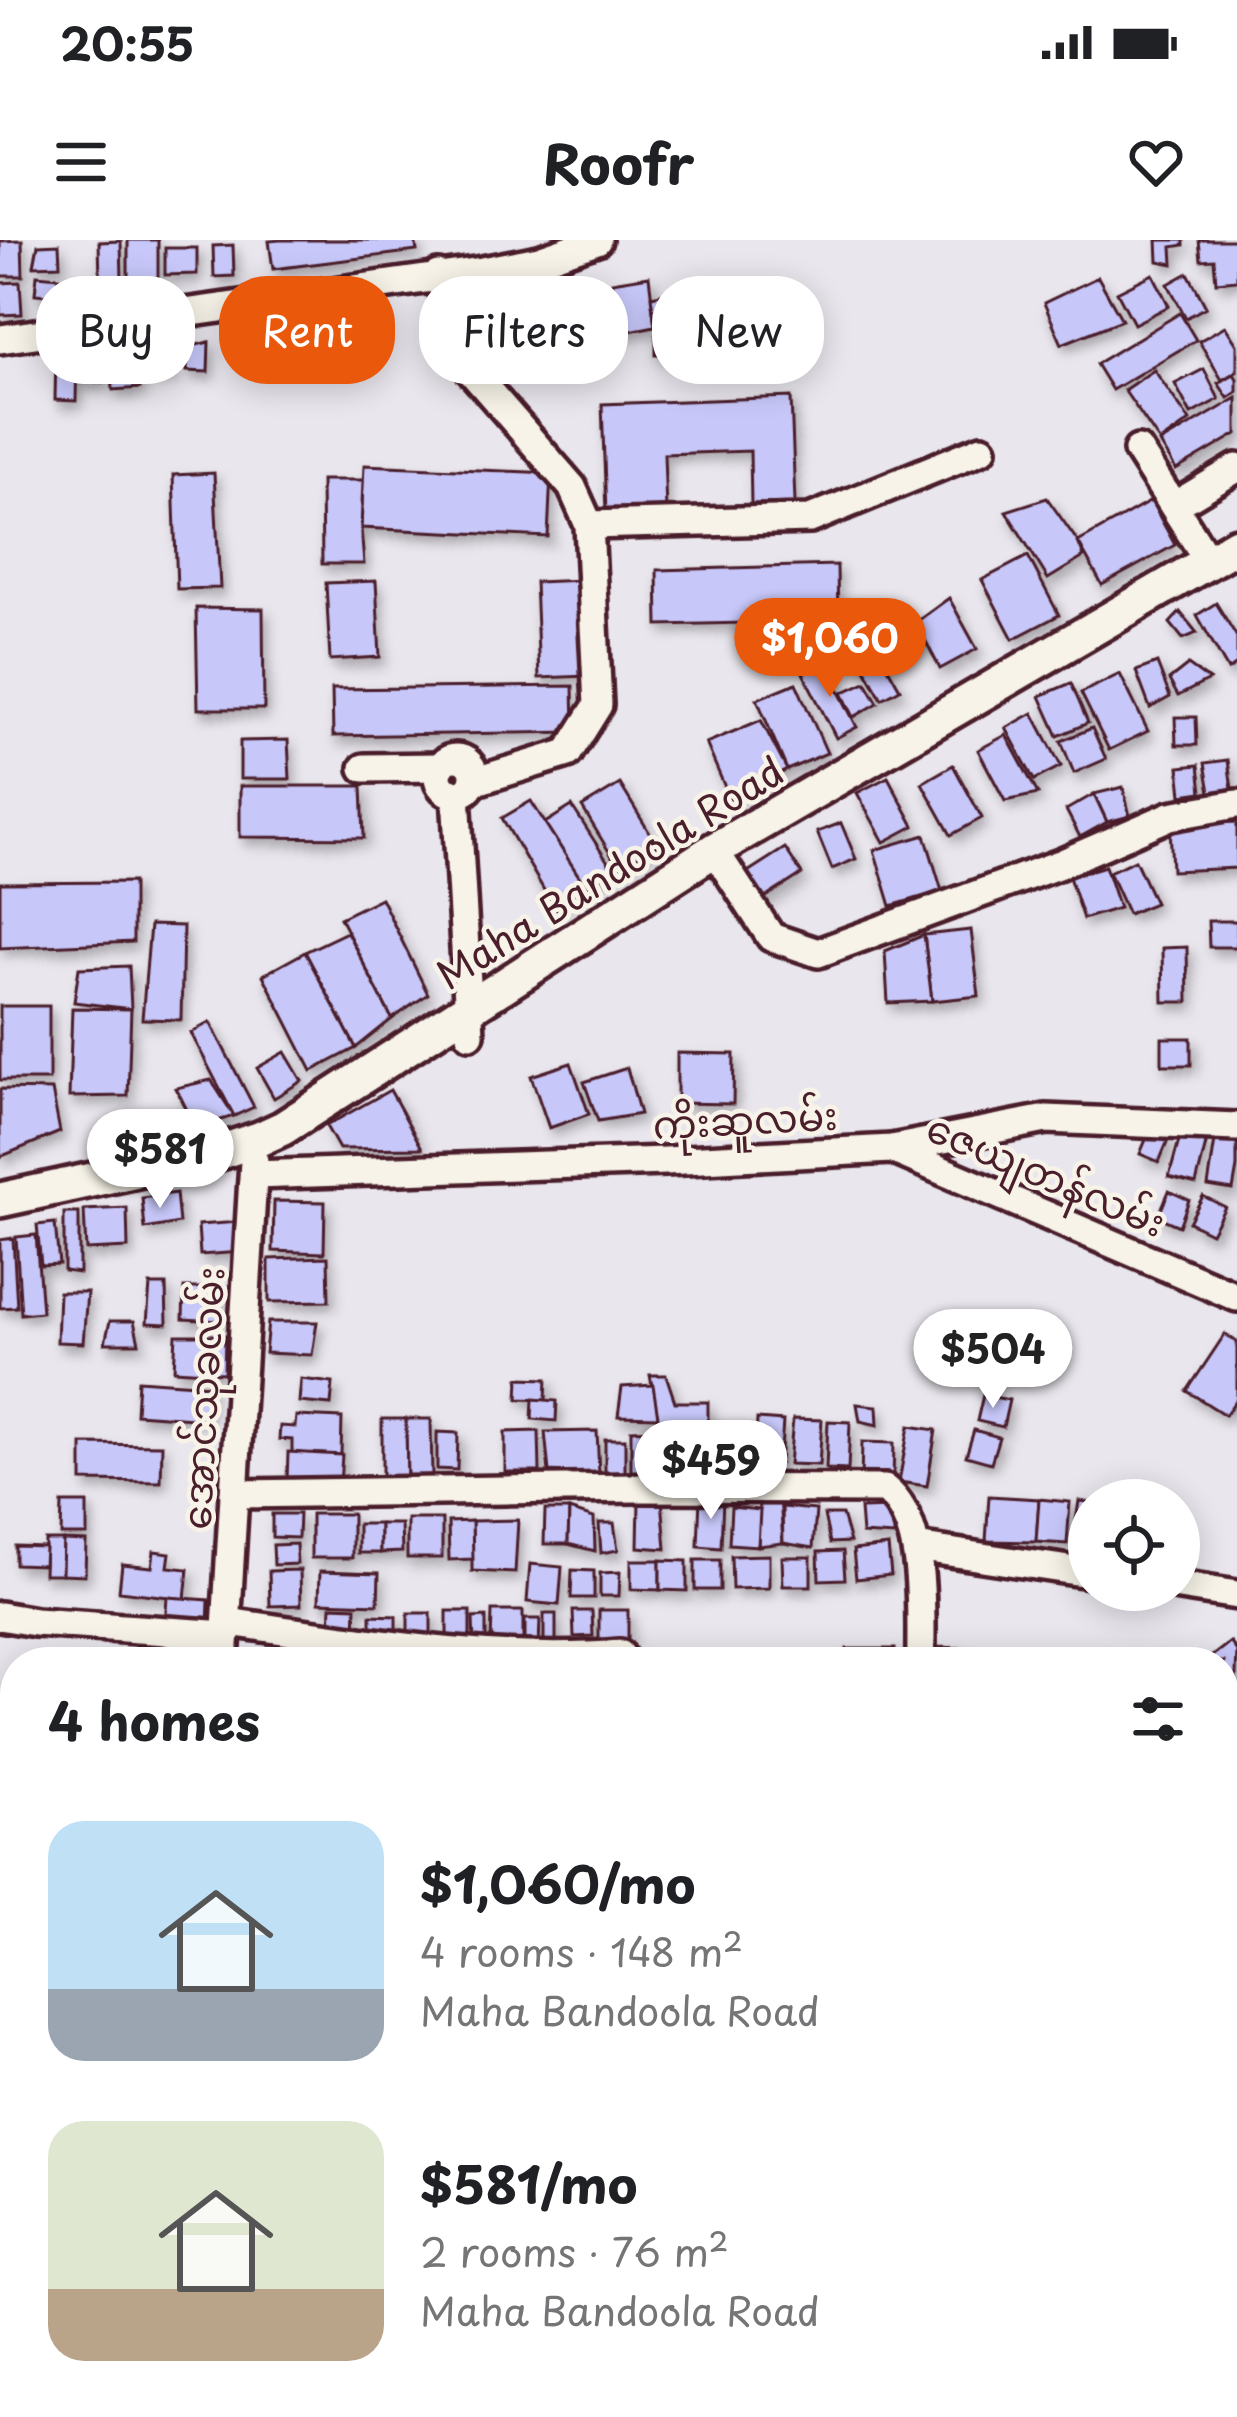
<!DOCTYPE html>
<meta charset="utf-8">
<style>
body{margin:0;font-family:"Playpen Sans","Noto Sans Myanmar",sans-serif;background:#f2f2f2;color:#202124;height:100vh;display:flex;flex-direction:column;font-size:45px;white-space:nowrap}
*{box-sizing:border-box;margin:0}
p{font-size:39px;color:#757577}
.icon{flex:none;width:66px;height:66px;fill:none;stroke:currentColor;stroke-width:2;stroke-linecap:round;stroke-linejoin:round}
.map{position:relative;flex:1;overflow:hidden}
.panel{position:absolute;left:0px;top:1407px;width:1239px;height:771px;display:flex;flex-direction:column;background:#fff;border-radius:48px 48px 0 0;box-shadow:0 6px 30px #0003}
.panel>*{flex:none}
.banner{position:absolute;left:36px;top:36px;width:1167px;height:108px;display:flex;gap:24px}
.tools{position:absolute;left:1068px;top:1239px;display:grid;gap:24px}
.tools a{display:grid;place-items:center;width:132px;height:132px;border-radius:50%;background:#fff;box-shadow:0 6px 30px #0003;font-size:60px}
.price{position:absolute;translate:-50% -102px;padding:0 27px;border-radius:42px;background:#fff;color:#222;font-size:39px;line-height:78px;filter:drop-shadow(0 3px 6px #0008)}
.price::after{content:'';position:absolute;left:50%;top:72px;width:36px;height:27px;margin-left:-18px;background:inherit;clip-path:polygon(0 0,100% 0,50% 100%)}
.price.on{background:#ea580c;color:#fff}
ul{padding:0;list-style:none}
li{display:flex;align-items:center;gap:36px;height:300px;padding:0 48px}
li span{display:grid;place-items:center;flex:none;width:336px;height:240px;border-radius:36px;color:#555}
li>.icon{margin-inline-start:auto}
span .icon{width:144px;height:144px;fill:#fffc;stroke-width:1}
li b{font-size:51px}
h2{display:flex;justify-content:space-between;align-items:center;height:144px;padding:0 48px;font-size:51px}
.pill{padding:0 42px;border-radius:48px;background:#fff;box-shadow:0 6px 30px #0003;font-size:42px;line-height:108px}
.pill.on{background:#ea580c;color:#fff}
.status{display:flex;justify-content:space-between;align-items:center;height:84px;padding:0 60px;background:#fff;direction:ltr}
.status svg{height:33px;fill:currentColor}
header{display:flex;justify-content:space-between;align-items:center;height:156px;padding:0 48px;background:#fff;font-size:54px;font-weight:700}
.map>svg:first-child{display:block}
.building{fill:#c7c7f9;stroke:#4a1f2b;stroke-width:3;filter:url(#shadow)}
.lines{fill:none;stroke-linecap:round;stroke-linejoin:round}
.minor-casing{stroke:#4a1f2b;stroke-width:36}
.major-casing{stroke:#4a1f2b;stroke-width:42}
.minor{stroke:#f7f3e8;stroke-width:27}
.major{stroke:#f7f3e8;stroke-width:33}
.labels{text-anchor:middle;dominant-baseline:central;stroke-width:9;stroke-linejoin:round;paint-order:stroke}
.street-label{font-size:39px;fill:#4a1f2b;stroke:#f7f3e8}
</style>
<div class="status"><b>20:55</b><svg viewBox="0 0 49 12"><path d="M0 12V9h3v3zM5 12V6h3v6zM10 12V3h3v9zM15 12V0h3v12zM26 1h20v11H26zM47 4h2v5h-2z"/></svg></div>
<header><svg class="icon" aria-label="menu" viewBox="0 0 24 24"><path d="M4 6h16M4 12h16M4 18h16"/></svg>Roofr<svg class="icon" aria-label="heart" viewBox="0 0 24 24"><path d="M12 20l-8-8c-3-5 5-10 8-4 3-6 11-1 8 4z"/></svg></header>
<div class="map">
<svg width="1237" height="2177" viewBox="0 0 1237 2177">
<defs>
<filter id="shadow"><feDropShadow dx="4.5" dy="7" stdDeviation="6" flood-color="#0004"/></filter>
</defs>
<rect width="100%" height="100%" fill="#e9e6ed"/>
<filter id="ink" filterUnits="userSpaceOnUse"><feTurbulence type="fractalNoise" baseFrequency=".00833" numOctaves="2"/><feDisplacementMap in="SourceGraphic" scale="24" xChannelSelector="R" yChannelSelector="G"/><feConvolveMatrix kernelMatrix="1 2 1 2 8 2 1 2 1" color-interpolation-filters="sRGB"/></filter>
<g filter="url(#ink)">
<g class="building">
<polygon points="22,0 23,36 0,36 0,1"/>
<rect x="128" y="0" width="30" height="40"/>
<polygon points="280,0 415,0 417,11 273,29 269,1"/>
<polygon points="1157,0 1184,0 1184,5 1172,7 1173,24 1158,21"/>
<polygon points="1199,0 1237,0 1237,40 1216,42 1214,19 1201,20"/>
<polygon points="121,1 122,41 100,41 99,2"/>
<polygon points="59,4 60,25 34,26 38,5"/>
<polygon points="233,5 234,36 214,37 213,6"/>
<polygon points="165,8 197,8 197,34 165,35"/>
<polygon points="1188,33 1206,67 1186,78 1168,44"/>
<polygon points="1153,34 1169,66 1134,84 1117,52"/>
<polygon points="37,35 59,37 57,56 35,54"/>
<polygon points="649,36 655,86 615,94 612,42"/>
<polygon points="1098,37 1122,80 1062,104 1044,63"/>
<polygon points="20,42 22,74 0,75 0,43"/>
<polygon points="574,48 584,97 560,99 555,51"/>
<polygon points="676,51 690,87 655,86 651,56"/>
<polygon points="524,59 527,94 511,98 507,61"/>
<polygon points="1180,73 1196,100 1112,150 1096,124"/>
<polygon points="1225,86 1237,105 1237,131 1222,140 1199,101"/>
<polygon points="673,87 679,113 656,115 656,94"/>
<polygon points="148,101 170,101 171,134 149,134"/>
<polygon points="209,102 208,132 187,131 188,107"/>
<polygon points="137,105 140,148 113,150 110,107"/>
<polygon points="103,112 104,142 80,143 77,115"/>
<polygon points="56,114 77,115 76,161 55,160"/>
<polygon points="1204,129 1219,159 1191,174 1175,144"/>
<polygon points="1154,130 1190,181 1160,202 1124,150"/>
<polygon points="1234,134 1237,139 1237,152 1228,158 1218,143"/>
<polygon points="791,157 795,263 751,264 750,211 664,214 666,271 606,273 602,164"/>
<polygon points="1237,158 1237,194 1176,230 1160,203"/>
<polygon points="364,225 551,233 548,297 361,288"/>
<polygon points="214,233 220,348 177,349 173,235"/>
<polygon points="321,240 363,240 361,288 364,324 322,324"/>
<polygon points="1047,258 1078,302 1084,317 1048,339 1006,271"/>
<polygon points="1151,261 1175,305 1102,345 1078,302"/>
<polygon points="1028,316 1059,375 1013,399 982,340"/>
<polygon points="837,325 838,381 658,385 657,330"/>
<polygon points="584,340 588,436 539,438 535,342"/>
<polygon points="376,341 380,417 330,420 326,343"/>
<polygon points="949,358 977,409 940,429 916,382"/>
<polygon points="1216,363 1237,397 1237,424 1228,430 1197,375"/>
<polygon points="196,368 263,369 264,469 198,469"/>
<polygon points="1180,372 1197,393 1183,399 1170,383"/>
<polygon points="916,382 926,405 891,420 881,397"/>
<polygon points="869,394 900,449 882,459 851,404"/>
<polygon points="824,422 857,487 836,498 803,433"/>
<polygon points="1157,423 1170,457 1150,468 1136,431"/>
<polygon points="1188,425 1209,440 1178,456 1169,440"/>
<polygon points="1120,434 1148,491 1109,510 1081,453"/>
<polygon points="866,442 878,463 854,477 842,453"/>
<polygon points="796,443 827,513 787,530 757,459"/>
<polygon points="1071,443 1088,483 1058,496 1040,456"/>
<polygon points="573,446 574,492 333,496 332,449"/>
<polygon points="1033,473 1061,526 1034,540 1006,488"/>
<polygon points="1175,477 1196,477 1197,505 1176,505"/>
<polygon points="761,480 787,530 730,559 706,503"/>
<polygon points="1092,488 1106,519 1074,533 1061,501"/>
<polygon points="1006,495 1038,554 1005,561 978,510"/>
<polygon points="288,500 290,539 240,539 240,501"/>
<polygon points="1228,520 1232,549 1210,552 1205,523"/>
<polygon points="953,525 982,578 951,595 922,543"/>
<polygon points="1199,525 1202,552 1182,555 1179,527"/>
<polygon points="888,537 914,586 884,602 857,553"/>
<polygon points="620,544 657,605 619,628 582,567"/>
<polygon points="240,546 362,546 364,598 240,597"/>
<polygon points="1123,547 1130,576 1107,582 1094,554"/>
<polygon points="1094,554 1107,582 1080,597 1066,570"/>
<polygon points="531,561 586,647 555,669 502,578"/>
<polygon points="572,566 613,630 586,647 545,583"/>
<polygon points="1237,582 1237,628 1172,631 1170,585"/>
<polygon points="841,583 856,619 832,629 817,592"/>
<polygon points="925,595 942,651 891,666 874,610"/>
<polygon points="785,608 802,634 760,661 743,635"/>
<polygon points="1135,620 1155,663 1128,674 1109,632"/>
<polygon points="1105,626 1119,668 1083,679 1069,637"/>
<polygon points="133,642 133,702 0,708 0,643"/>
<polygon points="381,658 428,754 392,779 340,678"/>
<polygon points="1208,681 1237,681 1237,707 1209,707"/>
<polygon points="150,685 183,686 181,780 142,779"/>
<polygon points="971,690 979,756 932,761 924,695"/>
<polygon points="347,692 392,779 356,808 305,712"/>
<polygon points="924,695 932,761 888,763 885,711"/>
<polygon points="1187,707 1188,762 1163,762 1162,708"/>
<polygon points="305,712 356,808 312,831 263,735"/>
<polygon points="129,726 131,769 74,762 79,728"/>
<rect x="0" y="766" width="49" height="74"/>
<polygon points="72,768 131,769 128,856 69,857"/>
<polygon points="210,782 254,867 234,876 191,793"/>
<rect x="1162" y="798" width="29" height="27"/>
<polygon points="285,812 302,841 274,858 257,828"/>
<polygon points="677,813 734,814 733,864 677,863"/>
<polygon points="571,823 589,874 549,888 531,836"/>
<polygon points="627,828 640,874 598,881 584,842"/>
<polygon points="211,840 234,876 196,888 176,848"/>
<polygon points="0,849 52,850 60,892 0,917"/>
<polygon points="390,850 422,908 339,909 326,886"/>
<polygon points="1150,890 1169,898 1159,922 1140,914"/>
<polygon points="1181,893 1207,900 1196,944 1169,937"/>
<polygon points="1216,894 1237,897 1237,927 1233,950 1208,946"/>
<polygon points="1169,951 1189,960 1179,986 1158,977"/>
<polygon points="176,953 179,983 145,989 142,958"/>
<polygon points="1203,956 1225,967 1211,993 1189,982"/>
<polygon points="274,961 325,962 324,1013 273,1011"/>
<polygon points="127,968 128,1008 86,1010 84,970"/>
<polygon points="64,973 79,973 79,1033 64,1031"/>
<polygon points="240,982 242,1012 200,1015 198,985"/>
<polygon points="55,983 59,1024 41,1025 37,985"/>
<polygon points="36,995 42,1072 21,1074 16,997"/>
<polygon points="13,998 17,1067 0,1068 0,1000"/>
<polygon points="328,1017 329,1061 269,1062 269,1019"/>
<polygon points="150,1045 166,1045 167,1084 147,1083"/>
<polygon points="184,1048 219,1048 220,1081 183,1079"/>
<polygon points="59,1052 87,1052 83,1103 57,1102"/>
<polygon points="110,1081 134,1081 139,1103 105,1103"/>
<polygon points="268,1082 317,1082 312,1115 265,1113"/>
<polygon points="1225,1094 1237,1102 1237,1159 1225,1175 1187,1151"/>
<polygon points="176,1095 225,1095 224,1133 174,1130"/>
<polygon points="650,1135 666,1135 675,1162 708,1162 708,1186 659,1184"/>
<polygon points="519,1138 547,1139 546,1160 518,1159"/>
<polygon points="301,1139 333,1143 331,1165 299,1162"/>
<polygon points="138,1140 210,1145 207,1179 136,1174"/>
<polygon points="653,1145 658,1177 618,1176 622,1147"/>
<polygon points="983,1155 1009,1160 1003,1187 977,1181"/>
<polygon points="533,1159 557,1161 556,1181 532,1179"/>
<polygon points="857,1164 877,1166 878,1185 860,1181"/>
<polygon points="296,1176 342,1178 341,1215 292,1213 292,1200 279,1199 280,1186 295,1187"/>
<polygon points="382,1179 406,1179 407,1238 382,1238"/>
<polygon points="406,1179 431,1179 432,1238 407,1238"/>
<polygon points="757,1179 783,1181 780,1223 755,1218"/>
<polygon points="793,1179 822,1180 819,1225 789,1224"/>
<polygon points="828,1181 850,1182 848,1230 826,1229"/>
<polygon points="909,1186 936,1190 927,1246 899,1242"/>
<polygon points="655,1189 655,1231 631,1231 631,1190"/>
<polygon points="667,1190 701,1191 700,1237 666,1236"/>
<polygon points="974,1190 999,1197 991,1223 966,1216"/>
<polygon points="539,1191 540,1232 505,1232 505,1192"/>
<polygon points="597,1191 599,1235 549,1232 545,1192"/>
<polygon points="437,1192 458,1193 457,1230 437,1229"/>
<polygon points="605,1199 625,1199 625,1237 605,1232"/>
<polygon points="862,1202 894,1203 893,1240 861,1240"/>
<polygon points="82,1204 162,1205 161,1242 82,1241"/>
<polygon points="288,1212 342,1215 340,1244 287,1241"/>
<polygon points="1134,1250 1167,1253 1166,1260 1133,1260"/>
<polygon points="780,1256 783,1303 758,1306 759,1257"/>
<polygon points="989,1256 1039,1259 1036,1302 986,1301"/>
<polygon points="723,1257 721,1308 698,1306 700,1258"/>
<polygon points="639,1259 662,1259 666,1309 638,1307"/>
<polygon points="1039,1259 1070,1262 1067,1304 1036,1302"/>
<polygon points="1079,1261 1089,1262 1089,1309 1072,1306"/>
<polygon points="62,1263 87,1263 87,1295 61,1295"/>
<polygon points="731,1267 760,1270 758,1306 729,1304"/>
<polygon points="782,1267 816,1270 813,1308 783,1303"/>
<polygon points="894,1268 894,1296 862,1294 860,1269"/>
<polygon points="545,1270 569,1270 568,1304 544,1304"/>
<polygon points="569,1270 594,1278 595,1311 568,1304"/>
<polygon points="272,1274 299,1274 298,1298 272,1297"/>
<rect x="311" y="1274" width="41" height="44"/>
<polygon points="824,1275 842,1275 850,1302 830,1303"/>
<rect x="407" y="1279" width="35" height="39"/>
<polygon points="518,1280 515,1333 472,1331 472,1281"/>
<polygon points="472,1281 473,1319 449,1320 448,1282"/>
<polygon points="599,1283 614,1283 618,1310 601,1313"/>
<rect x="358" y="1284" width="22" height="29"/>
<polygon points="380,1284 401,1284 402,1312 380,1313"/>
<polygon points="45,1300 63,1300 62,1334 44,1334"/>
<polygon points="63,1300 86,1301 85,1335 62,1334"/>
<polygon points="296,1304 297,1324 274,1325 273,1305"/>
<polygon points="15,1306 45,1307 44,1325 15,1324"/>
<polygon points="888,1306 891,1335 856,1339 853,1310"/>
<polygon points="154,1311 170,1313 168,1327 188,1329 185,1359 119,1351 122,1324 152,1327"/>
<polygon points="843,1311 845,1339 819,1340 818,1312"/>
<polygon points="769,1315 769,1348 732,1349 731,1316"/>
<polygon points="782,1317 811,1317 811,1346 783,1346"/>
<polygon points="631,1320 660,1320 660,1350 631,1349"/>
<polygon points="660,1320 687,1321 687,1351 660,1350"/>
<rect x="695" y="1320" width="25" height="30"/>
<polygon points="530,1324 562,1327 559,1365 527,1362"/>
<polygon points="300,1330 301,1365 270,1366 269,1331"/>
<polygon points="572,1330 594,1331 594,1358 571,1358"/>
<polygon points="320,1331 379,1333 378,1364 319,1362"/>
<polygon points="620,1332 619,1356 600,1356 600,1333"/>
<polygon points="167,1357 209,1360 208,1386 165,1384"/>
<polygon points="331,1366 356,1367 355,1393 330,1392"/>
<rect x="599" y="1370" width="29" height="31"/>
<polygon points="447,1371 470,1371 470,1398 447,1397"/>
<polygon points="492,1371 523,1371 523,1405 491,1405"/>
<polygon points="573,1371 592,1371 593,1396 574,1397"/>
<rect x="408" y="1373" width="23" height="24"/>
<rect x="544" y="1374" width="12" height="30"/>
<polygon points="371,1375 396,1376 396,1390 371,1390"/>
<polygon points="486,1377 486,1404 474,1404 473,1378"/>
<polygon points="525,1379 540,1379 539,1406 525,1406"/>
<polygon points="1230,1402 1237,1411 1235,1456 1224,1441 1224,1422 1210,1422 1208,1419"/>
<polygon points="930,1407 969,1408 970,1422 931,1422"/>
<rect x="847" y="1409" width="48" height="13"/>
<polygon points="1229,1561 1237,1568 1237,1600 1224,1589 1224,1566"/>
<polygon points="1233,1639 1237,1641 1237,1678 1232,1685 1224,1680 1224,1653"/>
<polygon points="0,2045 7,2045 9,2101 0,2100"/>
<polygon points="505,2163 552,2163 552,2177 506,2177"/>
<polygon points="931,2163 969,2163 968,2177 930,2177"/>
<rect x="1093" y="2163" width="52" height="14"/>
<polygon points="1163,2167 1200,2168 1200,2177 1163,2177"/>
</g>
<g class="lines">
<defs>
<g id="minor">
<polyline points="438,35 470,130 572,247 589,285 598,465 568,513 473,542"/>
<polyline points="0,99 482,31 539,20 597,0"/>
<polyline points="1138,210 1209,322"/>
<polyline points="1174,266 1237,228"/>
<polyline points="589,285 810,279 982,209"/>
<circle cx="456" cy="536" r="18"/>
<polyline points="364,528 441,527"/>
<polyline points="456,554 470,794"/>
<polyline points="714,610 771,697 818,713 1060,624 1170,576 1237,564"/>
<polyline points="892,909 1237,1057"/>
<polyline points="254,935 666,921 892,909 1046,879 1237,887"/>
<path d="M234,1254L637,1248L885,1249C928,1283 920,1371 921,1422"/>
<polyline points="916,1307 1089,1333"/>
<polyline points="1179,1346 1237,1355"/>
<polyline points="0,1376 35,1382 226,1395"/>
<path d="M228,1382C354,1400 493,1425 620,1414"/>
<polyline points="224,1422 254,921"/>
<polyline points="1224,1500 1237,1494"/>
<polyline points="5,1599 6,1696 15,1869"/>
<polyline points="0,1911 15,1913"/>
<polyline points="1224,2043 1237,2044"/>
<polyline points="0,2119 15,2121"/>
<polyline points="144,2177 146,2163"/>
<polyline points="1008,2177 1009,2163"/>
</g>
<polyline id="major" points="0,960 220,912 259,899 283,888 714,610 1237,305"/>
</defs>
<use href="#minor" class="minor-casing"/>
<use href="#major" class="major-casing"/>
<use href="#minor" class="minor"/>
<use href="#major" class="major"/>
</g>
</g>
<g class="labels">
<g class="street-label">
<text transform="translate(609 631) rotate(-32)">Maha Bandoola Road</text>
<text transform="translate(745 878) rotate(-3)">ကိုးဆူလမ်း</text>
<text transform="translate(1047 933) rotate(23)">ဇေယျတန်လမ်း</text>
<text transform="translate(201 1158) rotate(-87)">အောင်သုခလမ်း</text>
</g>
</g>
</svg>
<div class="tools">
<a><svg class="icon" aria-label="locate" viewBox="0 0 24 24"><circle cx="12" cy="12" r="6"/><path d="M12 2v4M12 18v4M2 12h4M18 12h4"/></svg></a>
</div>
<b class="price on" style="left:830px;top:460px">$1,060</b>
<b class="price" style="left:160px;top:971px">$581</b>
<b class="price" style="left:993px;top:1171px">$504</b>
<b class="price" style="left:711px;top:1282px">$459</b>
<div class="banner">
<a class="pill">Buy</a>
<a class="pill on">Rent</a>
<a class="pill">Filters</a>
<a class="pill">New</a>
</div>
<section class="panel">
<h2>4 homes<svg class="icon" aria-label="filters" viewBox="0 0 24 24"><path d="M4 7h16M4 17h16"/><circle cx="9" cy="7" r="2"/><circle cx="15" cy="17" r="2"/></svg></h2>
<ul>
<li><span style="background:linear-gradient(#bfe0f5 70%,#9aa5b1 0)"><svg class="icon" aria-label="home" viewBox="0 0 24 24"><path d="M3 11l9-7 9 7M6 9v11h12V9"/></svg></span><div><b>$1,060/mo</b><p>4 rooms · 148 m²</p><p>Maha Bandoola Road</p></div></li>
<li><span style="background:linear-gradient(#dfe7d0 70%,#b9a48a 0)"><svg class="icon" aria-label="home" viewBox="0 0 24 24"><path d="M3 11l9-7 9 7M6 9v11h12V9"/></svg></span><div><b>$581/mo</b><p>2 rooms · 76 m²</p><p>Maha Bandoola Road</p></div></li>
</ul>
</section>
</div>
